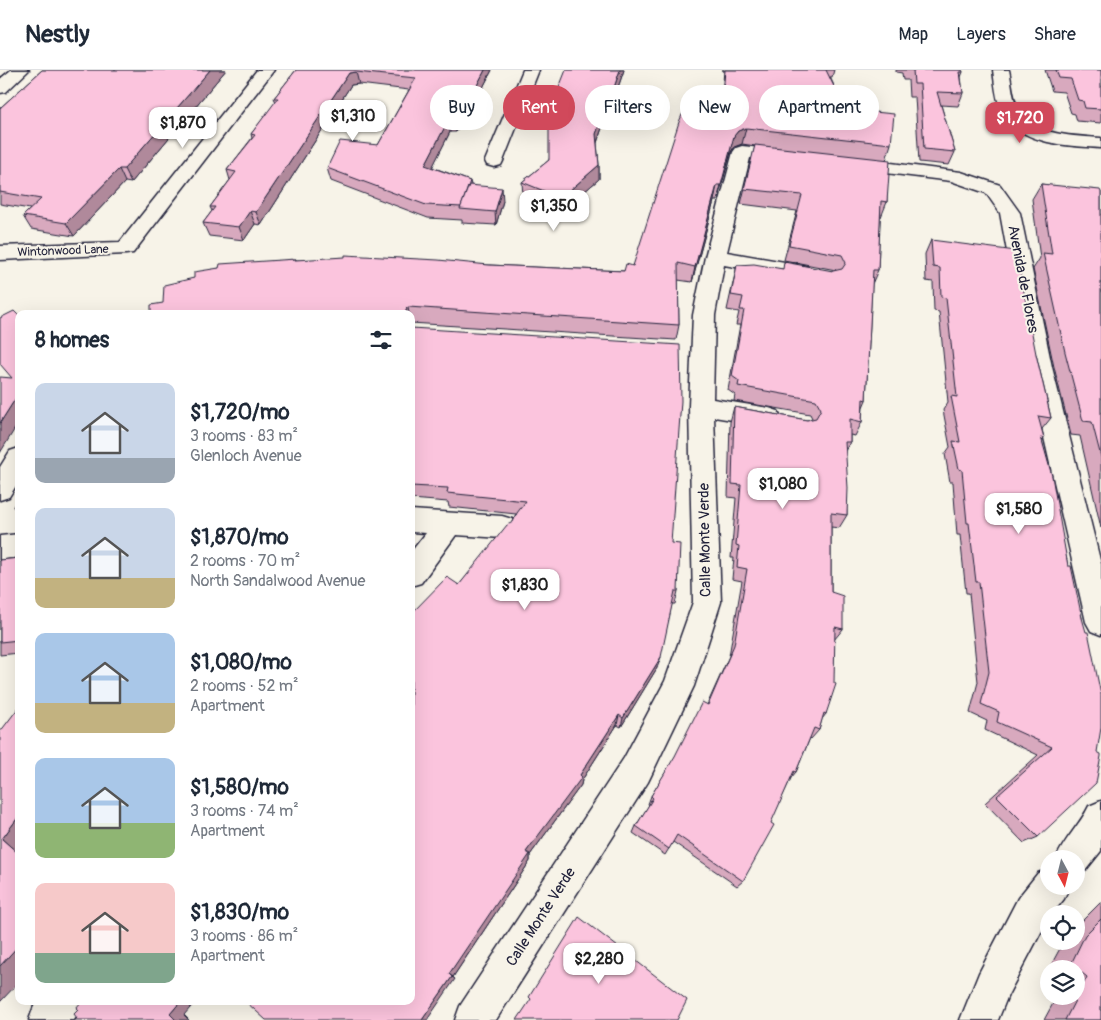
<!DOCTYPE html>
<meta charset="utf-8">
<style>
body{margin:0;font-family:Pangolin,sans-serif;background:#f6f6f7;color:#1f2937;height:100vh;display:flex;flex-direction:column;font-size:19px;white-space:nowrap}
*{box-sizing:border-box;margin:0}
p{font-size:16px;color:#747a83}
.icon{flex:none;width:28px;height:28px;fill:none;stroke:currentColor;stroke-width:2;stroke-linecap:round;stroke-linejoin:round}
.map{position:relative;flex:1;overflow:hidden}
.details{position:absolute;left:15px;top:240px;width:400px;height:695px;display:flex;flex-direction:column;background:#fff;border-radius:10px;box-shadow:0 5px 20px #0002}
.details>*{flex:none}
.top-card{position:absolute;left:430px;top:15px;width:475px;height:45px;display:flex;gap:10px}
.needle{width:32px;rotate:173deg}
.controls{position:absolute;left:1040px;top:780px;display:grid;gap:10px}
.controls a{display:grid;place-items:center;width:45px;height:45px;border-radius:50%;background:#fff;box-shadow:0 5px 20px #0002;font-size:25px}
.price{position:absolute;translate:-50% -42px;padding:0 11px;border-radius:10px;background:#fff;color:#222;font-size:16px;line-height:32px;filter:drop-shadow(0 1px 2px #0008)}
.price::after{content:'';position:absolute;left:50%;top:30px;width:15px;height:11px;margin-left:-8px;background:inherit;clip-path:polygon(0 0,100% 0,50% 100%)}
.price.current{background:#d1495b;color:#fff}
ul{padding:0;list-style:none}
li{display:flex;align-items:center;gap:15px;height:125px;padding:0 20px}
li span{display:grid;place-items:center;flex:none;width:140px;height:100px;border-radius:10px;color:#555}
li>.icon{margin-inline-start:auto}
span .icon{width:60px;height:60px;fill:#fffc;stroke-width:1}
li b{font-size:21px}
h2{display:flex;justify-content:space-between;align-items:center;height:60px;padding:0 20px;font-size:21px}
.tag{padding:0 18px;border-radius:22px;background:#fff;box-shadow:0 5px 20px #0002;font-size:18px;line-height:45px}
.tag.current{background:#d1495b;color:#fff}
header{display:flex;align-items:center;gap:30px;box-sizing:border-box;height:70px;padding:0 25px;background:#fff;border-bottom:1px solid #e0e1e3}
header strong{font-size:24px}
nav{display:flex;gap:28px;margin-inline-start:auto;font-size:18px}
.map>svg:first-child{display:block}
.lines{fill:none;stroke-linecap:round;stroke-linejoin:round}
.minor-casing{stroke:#22223b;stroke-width:3}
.minor{fill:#f7f3e8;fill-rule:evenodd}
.wall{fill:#d8a9be;stroke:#22223b}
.shaded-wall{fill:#b0899b;stroke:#22223b}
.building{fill:#fbc4dd;stroke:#22223b}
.labels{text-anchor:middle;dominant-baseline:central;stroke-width:4;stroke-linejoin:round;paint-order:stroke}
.far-street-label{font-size:12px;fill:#22223b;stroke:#f7f3e8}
.street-label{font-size:15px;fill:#22223b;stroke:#f7f3e8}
</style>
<header>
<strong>Nestly</strong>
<nav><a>Map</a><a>Layers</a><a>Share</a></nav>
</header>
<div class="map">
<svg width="1101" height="950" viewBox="0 0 1101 950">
<rect width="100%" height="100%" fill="#f7f3e8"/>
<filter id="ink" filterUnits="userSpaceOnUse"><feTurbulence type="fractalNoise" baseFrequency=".02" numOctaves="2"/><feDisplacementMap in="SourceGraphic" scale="10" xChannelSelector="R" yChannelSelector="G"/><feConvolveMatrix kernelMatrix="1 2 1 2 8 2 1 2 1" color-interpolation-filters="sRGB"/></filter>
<g filter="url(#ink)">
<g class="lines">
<defs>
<g id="minor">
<polygon points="11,0 29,0 6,22 0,23 0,9"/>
<polygon points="257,0 274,0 133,183 126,184 0,190 0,176 120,172"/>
<polygon points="523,0 539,0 503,91 501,95 494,97 487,95 485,91"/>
<path d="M993,0H1009C1012,13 1012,29 1019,41C1034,66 1076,66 1101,68V78C1068,76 1020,75 1002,42C996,30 995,14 993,0Z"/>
<polygon points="742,76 789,81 796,83 798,87 796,91 789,93 750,88 727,182 802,195 809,197 813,202 809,207 802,209 724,195 715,245 713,329 769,338 778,341 781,347 778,353 769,356 714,347 721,532 694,616 648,712 496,950 455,950 460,936 624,688 665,611 693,532 689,336 693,245 705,187 733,82 736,78"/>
<polygon points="852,88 961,102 1000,115 1020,143 1052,297 1101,494 1101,565 1091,561 1086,552 1028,297 1000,143 986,123 951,111 845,98 843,94 845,90"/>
<polygon points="19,378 19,411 9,427 0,430 0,397 10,381"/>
<polygon points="411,440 502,446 512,449 516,457 512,465 502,468 456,465 421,513 411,516 411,482 426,463 411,462"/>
<polygon points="19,464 19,487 0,490 0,466"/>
<path d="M1101,731V781L1085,801L1076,805V789H1056C1064,769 1080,755 1089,736Z"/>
<polygon points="1049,799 1049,816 1069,816 1064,829 1052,844 1049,844 1049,847 1008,925 998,950 960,950 979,903 1018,828 1038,803"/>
<polygon points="39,931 84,931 78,944 74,950 29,950 34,936"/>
</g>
</defs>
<use href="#minor" class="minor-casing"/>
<use href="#minor" class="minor"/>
</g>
<g class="wall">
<polygon points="42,0 226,0 131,113 125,112 74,166 31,159 23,146 30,139 0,134 0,38"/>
<polygon points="296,0 492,0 476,31 474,31 456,62 450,62 432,97 470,111 471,115 503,131 496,155 462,153 462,150 428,148 331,111 327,98 378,75 409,20 359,14 351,15 261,155 255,154 244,170 209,166 203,153 212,141 210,137 230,110 227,100 252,68 251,64 276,32 274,28"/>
<polygon points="566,0 624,0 605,55 603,55 597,73 599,95 599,109 561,142 523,126 522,112 549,90"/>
<polygon points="722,0 834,0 832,7 830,7 845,39 891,74 886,90 887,132 881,147 880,147 878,200 872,214 866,330 863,337 862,352 855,366 850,365 850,372 845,381 847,445 839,458 831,457 831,522 843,559 834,570 826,644 822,649 819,660 811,669 810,668 796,702 791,708 743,811 737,816 673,772 665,785 633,763 636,756 649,735 648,734 651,726 707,635 729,586 742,511 732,509 734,488 731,488 736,428 728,427 730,352 734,337 807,350 812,348 810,344 734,331 735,325 728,320 740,255 736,255 739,242 727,240 737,195 782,199 833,201 836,200 784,190 797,141 741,134 755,76 742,74 734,77 731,82 717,131 714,131 692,212 678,210 679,255 676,270 411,253 411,244 151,244 194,208 219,198 296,189 296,190 489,195 624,201 633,196 721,36 724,0"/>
<polygon points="896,0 962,0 963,2 961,7 963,23 958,36 941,35 955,82 949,95 919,92 915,27 909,27 908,10 903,10 902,3 896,2"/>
<polygon points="1045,0 1101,0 1101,53 1077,51 1075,44 1071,43 1064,22 1052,21"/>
<polygon points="1041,114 1101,122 1101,458 1080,366 1071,365 1054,297 1033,199 1040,188 1032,129"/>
<polygon points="931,170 1036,284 1051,348 1042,359 1044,368 1042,370 1068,496 1082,548 1038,767 1024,773 985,733 1038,685 985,660 987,651 970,643 978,612 969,523 966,523 960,465 957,465 953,412 950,412 945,384 950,377 943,340 948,332 939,242 934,241 933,212 926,211 925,184"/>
<polygon points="411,258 671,473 678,521 675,534 672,534 657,598 621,657 617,655 582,710 581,715 530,785 530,791 453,907 455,909 411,931 459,515 513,452 516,444 449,437 448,432 411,429"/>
<polygon points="19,426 19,443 13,437"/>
<polygon points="19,488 19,583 0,585 0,490"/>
<polygon points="1101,832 1101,950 1044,950 1057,926 1076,926 1076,899 1053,899 1050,897 1064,871 1076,871 1076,857"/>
</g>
<g class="shaded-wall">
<polygon points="210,0 226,0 131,113 124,99"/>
<polygon points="485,0 492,0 476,31 475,19"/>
<polygon points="620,0 624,0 605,55 606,41"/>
<polygon points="356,2 359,14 351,15 261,155 256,142 349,3"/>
<polygon points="473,19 474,31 456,62 455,50"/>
<polygon points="604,41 603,55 595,78 596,64"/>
<polygon points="449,49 450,62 427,108 425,95"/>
<polygon points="746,58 742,74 734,77 731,82 717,131 721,115 734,66 738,61"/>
<polygon points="599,95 599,109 561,142 561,128"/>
<polygon points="119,99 125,112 74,166 66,153"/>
<polygon points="717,115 714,131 692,212 695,197"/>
<polygon points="502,118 503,131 496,155 495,142"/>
<polygon points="250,141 255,154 244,170 239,157"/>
<polygon points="408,237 409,244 406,244 406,239"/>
<polygon points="19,323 19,352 0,383 0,353"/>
<polygon points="661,587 657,598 621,657 623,648"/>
<polygon points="619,645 617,655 582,710 581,715 530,785 530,791 453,907 449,904 526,782 580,705"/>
<polygon points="19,746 19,784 2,769"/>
<polygon points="19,875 19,912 0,932 0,896"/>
<polygon points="452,907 455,909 427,950 422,950"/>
<polygon points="181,931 196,931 184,945 189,950 176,950 170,944"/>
</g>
<g class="building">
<polygon points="42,0 210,0 124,99 119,99 66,153 23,146 41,129 0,122 0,38"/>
<polygon points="296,0 485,0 475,19 473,19 455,50 449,49 425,95 470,111 461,137 426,135 327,98 340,71 378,75 416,8 356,2 349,3 256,142 250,141 239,157 203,153 215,137 210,137 236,102 227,100 255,65 251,64 278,28 274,28"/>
<polygon points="566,0 620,0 606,41 604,41 596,64 599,95 561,128 522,112 549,90 549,43"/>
<polygon points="725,0 826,0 845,39 894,44 891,74 746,58 738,61 734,66 721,115 717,115 695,197 678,193 679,255 408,237 406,239 406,244 151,244 151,235 163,233 164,215 194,208 194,202 219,198 220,194 296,189 295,190 345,187 345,185 438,190 489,195 624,201 626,194 633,196 679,52 688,31 722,36"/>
<polygon points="913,0 962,0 963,2 960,2 963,23 937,22 955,82 924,79 920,14 914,14"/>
<polygon points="1056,0 1101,0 1101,39 1085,38 1083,31 1078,30 1071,9 1059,8"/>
<polygon points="755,75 890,90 887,132 881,131 878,200 873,200 866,330 863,329 862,352 850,349 850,372 845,372 848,418 847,445 831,443 831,522 843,526 843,559 835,557 834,613 836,614 826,644 824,643 819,660 814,658 796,702 794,701 771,753 774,755 743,811 677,765 669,779 636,756 653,728 651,726 675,686 702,632 708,635 734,575 747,499 737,497 739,476 736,475 741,415 732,414 734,337 807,350 816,348 821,339 816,330 738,316 739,311 732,306 744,240 740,240 743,227 731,225 737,195 754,194 783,199 784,192 833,201 842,199 846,193 842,185 789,175 802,125 744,119"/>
<polygon points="1041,114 1100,120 1101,122 1101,387 1092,352 1083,351 1065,282 1043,183 1052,184"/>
<polygon points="469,115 502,118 495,142 460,139"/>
<polygon points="931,170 1016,181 1036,284 1051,348 1038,346 1044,368 1041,367 1052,406 1068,496 1071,496 1082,548 1086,562 1088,562 1101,625 1101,658 1097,682 1101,684 1101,686 1096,713 1038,767 997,726 1052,677 997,652 999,642 981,634 989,602 979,512 976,512 969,453 967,453 962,400 959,399 953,371 960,372 951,326 957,327 946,228 941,227 940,198 933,197"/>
<polygon points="14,241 19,246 19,323 0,353 0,307 12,308 0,294 0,248"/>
<polygon points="411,258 680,275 681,331 671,473 680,474 678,521 675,521 661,587 623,648 619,645 580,705 582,707 526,782 530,784 449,904 452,907 422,950 266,950 245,931 411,931 411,544 447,507 459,515 507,455 513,452 517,443 526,431 447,423 448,418 411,416"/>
<polygon points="19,426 19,438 13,437"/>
<polygon points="19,488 19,570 0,572 0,490"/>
<polygon points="19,637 19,746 2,769 19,784 19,875 0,896 0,662"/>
<polygon points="579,847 687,930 677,950 517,950 531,929 529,927"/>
<polygon points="1101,849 1101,950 1065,950 1087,907 1071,894 1085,865"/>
<polygon points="82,931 181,931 170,944 176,950 75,950 77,948 74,944 78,940 76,938"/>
</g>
</g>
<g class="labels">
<g class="far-street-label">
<text transform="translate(63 181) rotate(-2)">Wintonwood Lane</text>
</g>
<g class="street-label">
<text transform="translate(1023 209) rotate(79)">Avenida de Flores</text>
<text transform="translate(705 470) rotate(-91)">Calle Monte Verde</text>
<text transform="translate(541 847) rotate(-57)">Calle Monte Verde</text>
</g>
</g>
</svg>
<div class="controls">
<a><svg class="needle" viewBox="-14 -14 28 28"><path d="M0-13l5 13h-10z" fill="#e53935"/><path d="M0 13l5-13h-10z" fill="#747a83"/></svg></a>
<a><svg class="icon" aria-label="locate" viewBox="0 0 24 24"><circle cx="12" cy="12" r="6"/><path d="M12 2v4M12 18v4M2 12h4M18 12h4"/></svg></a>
<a><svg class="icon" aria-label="layers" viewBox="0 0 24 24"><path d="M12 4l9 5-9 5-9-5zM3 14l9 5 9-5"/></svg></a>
</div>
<b class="price" style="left:353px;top:72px">$1,310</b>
<b class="price current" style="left:1020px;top:74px">$1,720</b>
<b class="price" style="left:183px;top:79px">$1,870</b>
<b class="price" style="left:554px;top:162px">$1,350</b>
<b class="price" style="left:783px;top:440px">$1,080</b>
<b class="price" style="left:1019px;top:465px">$1,580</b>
<b class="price" style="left:525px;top:541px">$1,830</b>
<b class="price" style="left:599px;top:915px">$2,280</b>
<div class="top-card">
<a class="tag">Buy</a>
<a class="tag current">Rent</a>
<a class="tag">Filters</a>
<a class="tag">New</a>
<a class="tag">Apartment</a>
</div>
<section class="details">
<h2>8 homes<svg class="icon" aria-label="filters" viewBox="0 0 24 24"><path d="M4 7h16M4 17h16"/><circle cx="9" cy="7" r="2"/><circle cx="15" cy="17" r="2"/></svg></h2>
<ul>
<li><span style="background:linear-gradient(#c9d6e8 75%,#9aa5b1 0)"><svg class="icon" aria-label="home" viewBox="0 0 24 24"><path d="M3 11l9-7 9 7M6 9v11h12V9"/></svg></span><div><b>$1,720/mo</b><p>3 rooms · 83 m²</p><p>Glenloch Avenue</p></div></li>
<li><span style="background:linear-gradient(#c9d6e8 70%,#c2b280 0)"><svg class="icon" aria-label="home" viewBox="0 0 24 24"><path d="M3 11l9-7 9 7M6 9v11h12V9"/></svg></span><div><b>$1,870/mo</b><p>2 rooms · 70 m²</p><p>North Sandalwood Avenue</p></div></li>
<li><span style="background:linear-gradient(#a9c7e8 70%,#c2b280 0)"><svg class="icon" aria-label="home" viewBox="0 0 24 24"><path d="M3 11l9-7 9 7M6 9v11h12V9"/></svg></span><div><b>$1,080/mo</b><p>2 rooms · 52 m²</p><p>Apartment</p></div></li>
<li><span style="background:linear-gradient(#a9c7e8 65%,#8fb573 0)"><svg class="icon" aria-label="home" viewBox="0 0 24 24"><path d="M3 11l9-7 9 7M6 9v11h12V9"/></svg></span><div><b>$1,580/mo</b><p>3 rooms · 74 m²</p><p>Apartment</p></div></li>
<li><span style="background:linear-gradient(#f6c9c9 70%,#7fa58c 0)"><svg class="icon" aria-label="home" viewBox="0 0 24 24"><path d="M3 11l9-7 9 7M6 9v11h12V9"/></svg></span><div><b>$1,830/mo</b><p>3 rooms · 86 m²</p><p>Apartment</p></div></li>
</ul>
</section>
</div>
